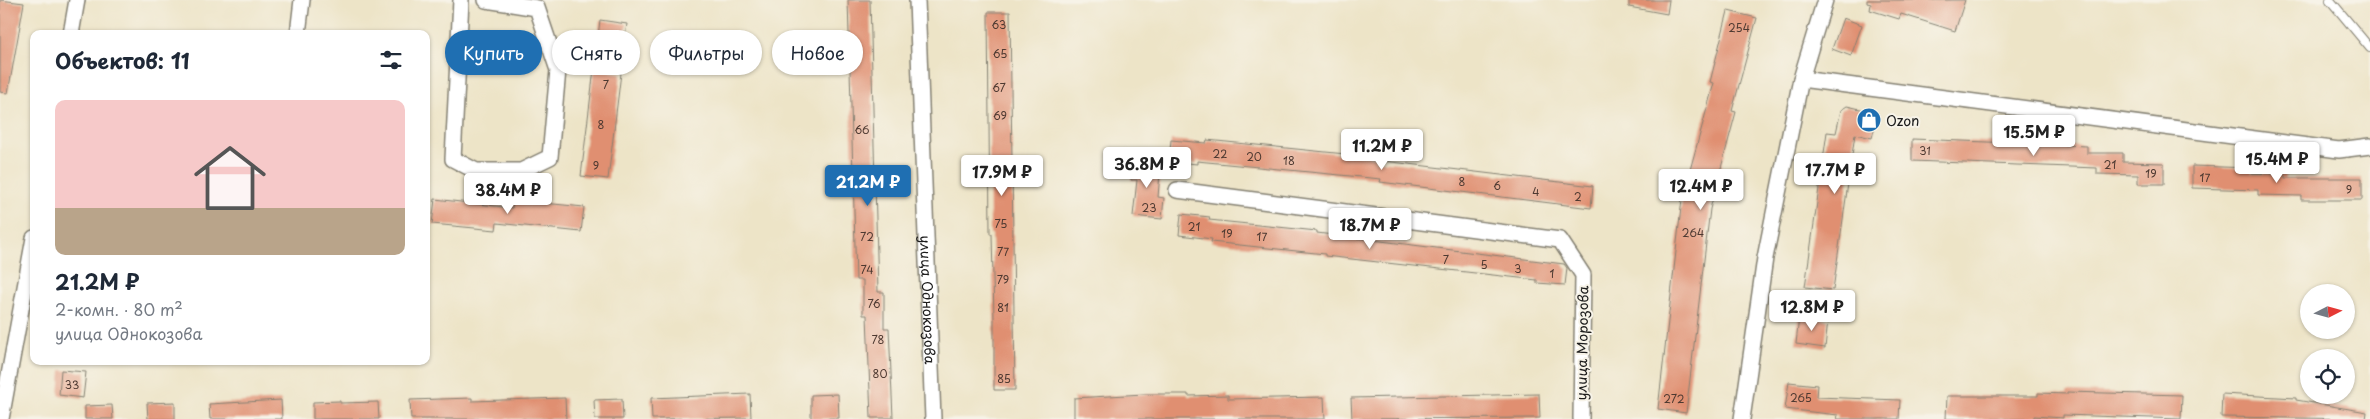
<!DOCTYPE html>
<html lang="ru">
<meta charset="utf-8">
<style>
body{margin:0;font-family:"Playpen Sans",sans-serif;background:#f2f2f3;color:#1f2937;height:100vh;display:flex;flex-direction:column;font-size:19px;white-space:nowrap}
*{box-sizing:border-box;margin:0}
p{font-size:16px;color:#747a83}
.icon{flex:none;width:28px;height:28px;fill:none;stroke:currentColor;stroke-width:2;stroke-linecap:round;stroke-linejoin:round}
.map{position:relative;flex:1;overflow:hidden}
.sheet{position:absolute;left:30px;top:30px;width:400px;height:335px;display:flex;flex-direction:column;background:#fff;border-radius:10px;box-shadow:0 1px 4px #0004}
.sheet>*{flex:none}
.hud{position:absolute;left:445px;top:30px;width:475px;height:45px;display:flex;gap:10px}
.needle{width:32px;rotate:84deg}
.fabs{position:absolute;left:2300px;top:284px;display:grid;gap:10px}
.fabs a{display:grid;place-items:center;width:55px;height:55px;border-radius:50%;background:#fff;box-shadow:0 1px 4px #0004;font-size:25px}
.price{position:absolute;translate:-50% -42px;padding:0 11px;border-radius:5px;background:#fff;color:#222;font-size:16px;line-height:32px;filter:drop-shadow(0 1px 2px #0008)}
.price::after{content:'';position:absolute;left:50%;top:30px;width:15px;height:11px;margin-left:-8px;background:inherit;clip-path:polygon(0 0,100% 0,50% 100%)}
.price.on{background:#1f6fb2;color:#fff}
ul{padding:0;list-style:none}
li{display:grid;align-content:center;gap:10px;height:265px;padding:0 25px}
li span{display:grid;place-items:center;height:155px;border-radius:10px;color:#555}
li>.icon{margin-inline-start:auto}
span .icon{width:90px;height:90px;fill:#fffc;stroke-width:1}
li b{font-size:21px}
h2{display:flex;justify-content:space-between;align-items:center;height:60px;padding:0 25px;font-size:21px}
.tag{padding:0 18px;border-radius:22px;background:#fff;box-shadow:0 1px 4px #0004;font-size:18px;line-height:45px}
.tag.on{background:#1f6fb2;color:#fff}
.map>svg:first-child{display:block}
.building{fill:#e08f71}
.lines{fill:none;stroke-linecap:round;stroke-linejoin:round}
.service-casing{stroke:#848072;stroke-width:10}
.minor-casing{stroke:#848072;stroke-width:18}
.service{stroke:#fff;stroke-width:8}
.minor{stroke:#fff;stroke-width:15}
.labels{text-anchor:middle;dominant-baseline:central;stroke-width:4;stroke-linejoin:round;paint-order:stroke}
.number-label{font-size:11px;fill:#4d3931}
.poi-label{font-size:14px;fill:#1c1c1c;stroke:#f7f3e8;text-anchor:start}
.street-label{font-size:14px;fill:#1c1c1c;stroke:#f7f3e8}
</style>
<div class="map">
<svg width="2370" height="419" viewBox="0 0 2370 419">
<rect width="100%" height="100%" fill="#f7f3e8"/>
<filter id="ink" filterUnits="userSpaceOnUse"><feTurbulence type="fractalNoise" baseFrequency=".02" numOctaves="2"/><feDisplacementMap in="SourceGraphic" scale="10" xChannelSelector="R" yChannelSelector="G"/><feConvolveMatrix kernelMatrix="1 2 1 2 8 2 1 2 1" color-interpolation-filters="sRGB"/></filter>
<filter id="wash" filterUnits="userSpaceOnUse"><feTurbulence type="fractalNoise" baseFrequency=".0096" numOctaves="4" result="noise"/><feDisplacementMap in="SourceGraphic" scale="20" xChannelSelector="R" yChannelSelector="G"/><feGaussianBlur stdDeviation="1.12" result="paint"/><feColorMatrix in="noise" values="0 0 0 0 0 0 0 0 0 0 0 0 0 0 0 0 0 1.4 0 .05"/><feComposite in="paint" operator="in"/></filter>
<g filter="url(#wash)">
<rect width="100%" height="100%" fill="#ede4c7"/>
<g id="blocks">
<g class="building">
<polygon points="0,0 24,3 8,93 0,92"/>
<polygon points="848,0 870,0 878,292 884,292 884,328 889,328 893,418 871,418 867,315 863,315 863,280 856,280"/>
<polygon points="1629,0 1669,0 1667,14 1629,7"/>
<polygon points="1867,0 1965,0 1955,31 1901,14 1899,19 1870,10 1871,4 1867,3"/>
<polygon points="1728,11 1757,18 1732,111 1736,112 1710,209 1686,413 1658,409 1682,199 1714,83 1710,82"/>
<polygon points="988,12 1010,12 1015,390 994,390 994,318 992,234 990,234"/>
<polygon points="1843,18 1862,25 1851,56 1832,49"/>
<polygon points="600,20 627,24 623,48 597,45"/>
<polygon points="594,69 621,73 608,179 581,176"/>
<polygon points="1847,106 1878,113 1872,138 1855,134 1833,290 1805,287 1827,132 1836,133 1841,110"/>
<polygon points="1912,139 2087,146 2087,153 2123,153 2123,162 2164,163 2164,184 2138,184 2138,175 2097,174 2097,168 1912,161"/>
<polygon points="1171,140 1206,143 1207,140 1375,157 1375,160 1593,186 1591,208 1380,182 1381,179 1197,161 1197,164 1169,161"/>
<polygon points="1133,158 1161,161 1158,197 1164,198 1162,219 1133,216 1137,180 1131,180"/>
<polygon points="2192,166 2252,168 2252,173 2285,174 2285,178 2362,178 2362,200 2301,200 2301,196 2258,195 2258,190 2192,188"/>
<polygon points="435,199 512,208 513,200 584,207 581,232 497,223 496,230 432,224"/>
<polygon points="1181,214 1210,217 1209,220 1317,231 1317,233 1564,264 1567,268 1565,285 1537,283 1537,280 1325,256 1325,254 1211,242 1212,239 1179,235"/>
<polygon points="1799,317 1828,320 1825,348 1796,344"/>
<polygon points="61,370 86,372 83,398 59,395"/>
<polygon points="1789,382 1817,385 1816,397 1900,400 1899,419 1837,419 1838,415 1785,409"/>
<polygon points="2067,392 2182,395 2181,419 2063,415 2063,418 2034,416 2034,419 1946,419 1947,396 2038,396 2038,393 2067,394"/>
<polygon points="750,394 751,418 652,419 651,398"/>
<polygon points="838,394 839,418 811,419 811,395"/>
<polygon points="1144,394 1188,394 1188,396 1228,395 1228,399 1324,397 1325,419 1074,419 1074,398"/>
<polygon points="1539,394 1540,418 1352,419 1351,398"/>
<polygon points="2222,394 2296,398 2296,400 2367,412 2366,419 2221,417"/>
<polygon points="472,398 472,401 565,398 566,419 411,419 410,400"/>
<polygon points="622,399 623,419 595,419 594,400"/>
<polygon points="281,400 282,419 210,419 209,404"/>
<polygon points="340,401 340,403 378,402 379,419 313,419 313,402"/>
<polygon points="175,402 175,419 148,419 147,403"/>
<polygon points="112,405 113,419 85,419 85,406"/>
</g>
</g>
</g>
<g filter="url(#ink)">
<use href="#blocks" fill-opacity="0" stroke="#848072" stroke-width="1"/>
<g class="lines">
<defs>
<polyline id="service" points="2330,0 2370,48"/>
<g id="minor">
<polyline points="461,0 453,159 476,171 521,171 550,157 558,70 537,8 486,0"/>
<path id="s1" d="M917,0L933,419"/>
<polyline points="71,34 77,0"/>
<polyline points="298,34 302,0"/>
<polyline points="1801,79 2339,150 2370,146"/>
<polyline points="1177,190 1560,240 1583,275 1581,419"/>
<polyline points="1,419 34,238"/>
<polyline points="1742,419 1765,258 1801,79 1825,0"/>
</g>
</defs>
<use href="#service" class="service-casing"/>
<use href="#minor" class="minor-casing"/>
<use href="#service" class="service"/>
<use href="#minor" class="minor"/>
</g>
</g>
<defs>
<symbol id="shop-disc" viewBox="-11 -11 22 22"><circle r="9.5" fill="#1f6fb2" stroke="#f7f3e8"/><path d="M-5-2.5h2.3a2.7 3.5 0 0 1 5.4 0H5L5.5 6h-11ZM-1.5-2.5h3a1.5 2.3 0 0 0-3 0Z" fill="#fff"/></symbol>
</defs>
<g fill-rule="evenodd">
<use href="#shop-disc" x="1855" y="106" width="28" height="28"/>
</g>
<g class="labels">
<g class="number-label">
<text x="999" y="24">63</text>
<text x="1739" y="27">254</text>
<text x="1000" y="53">65</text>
<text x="606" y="84">7</text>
<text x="999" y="87">67</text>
<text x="1000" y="115">69</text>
<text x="601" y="124">8</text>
<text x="862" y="129">66</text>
<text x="1925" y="150">31</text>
<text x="1220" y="153">22</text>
<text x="1254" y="156">20</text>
<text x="1289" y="160">18</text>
<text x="2110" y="164">21</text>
<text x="596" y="165">9</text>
<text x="2151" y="173">19</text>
<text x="2205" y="177">17</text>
<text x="1462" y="181">8</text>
<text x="1497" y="185">6</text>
<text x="2349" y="189">9</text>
<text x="1536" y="191">4</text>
<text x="1578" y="196">2</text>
<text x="1149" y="207">23</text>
<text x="1001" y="223">75</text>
<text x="1194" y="226">21</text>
<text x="1693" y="232">264</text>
<text x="1227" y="233">19</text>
<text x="867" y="236">72</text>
<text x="1262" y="236">17</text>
<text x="1003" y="251">77</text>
<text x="1446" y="259">7</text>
<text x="1484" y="264">5</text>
<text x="1518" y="268">3</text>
<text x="867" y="269">74</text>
<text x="1552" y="273">1</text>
<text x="1003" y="279">79</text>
<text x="874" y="303">76</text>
<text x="1003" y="307">81</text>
<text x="878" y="339">78</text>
<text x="880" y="373">80</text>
<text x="1004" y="378">85</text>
<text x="72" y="384">33</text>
<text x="1801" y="397">265</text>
<text x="1674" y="398">272</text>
</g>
<g class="poi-label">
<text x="1886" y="120">Ozon</text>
</g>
<g class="street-label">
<text stroke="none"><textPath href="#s1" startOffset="300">улица Однокозова</textPath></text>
<text transform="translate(1582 343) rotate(-89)">улица Морозова</text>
</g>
</g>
</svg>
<div class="fabs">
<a><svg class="needle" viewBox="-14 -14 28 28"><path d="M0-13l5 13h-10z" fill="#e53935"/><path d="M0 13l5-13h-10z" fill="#747a83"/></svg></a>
<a><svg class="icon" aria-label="locate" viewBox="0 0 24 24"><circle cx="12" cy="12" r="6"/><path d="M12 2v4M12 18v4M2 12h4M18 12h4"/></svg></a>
</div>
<b class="price" style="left:2034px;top:157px">15.5M ₽</b>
<b class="price" style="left:1382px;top:171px">11.2M ₽</b>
<b class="price" style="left:2277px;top:184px">15.4M ₽</b>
<b class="price" style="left:1147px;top:189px">36.8M ₽</b>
<b class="price" style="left:1835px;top:195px">17.7M ₽</b>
<b class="price" style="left:1002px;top:197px">17.9M ₽</b>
<b class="price on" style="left:868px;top:207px">21.2M ₽</b>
<b class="price" style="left:1701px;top:211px">12.4M ₽</b>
<b class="price" style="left:508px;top:215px">38.4M ₽</b>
<b class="price" style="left:1370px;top:250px">18.7M ₽</b>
<b class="price" style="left:1812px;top:332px">12.8M ₽</b>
<div class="hud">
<a class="tag on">Купить</a>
<a class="tag">Снять</a>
<a class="tag">Фильтры</a>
<a class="tag">Новое</a>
</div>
<section class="sheet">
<h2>Объектов: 11<svg class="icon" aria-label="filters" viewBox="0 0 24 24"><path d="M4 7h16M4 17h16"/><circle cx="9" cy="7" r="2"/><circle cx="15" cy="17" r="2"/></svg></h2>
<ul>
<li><span style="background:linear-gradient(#f6c9c9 70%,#b9a48a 0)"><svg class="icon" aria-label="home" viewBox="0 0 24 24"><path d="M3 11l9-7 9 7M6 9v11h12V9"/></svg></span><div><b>21.2M ₽</b><p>2-комн. · 80 m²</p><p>улица Однокозова</p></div></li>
</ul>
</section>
</div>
